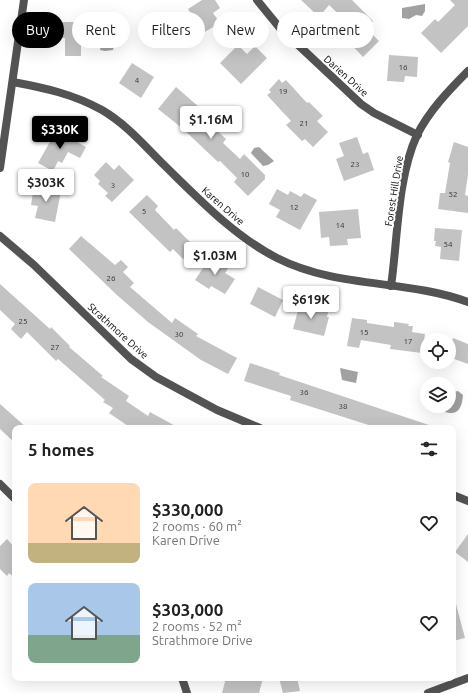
<!DOCTYPE html>
<meta charset="utf-8">
<style>
body{margin:0;font-family:Ubuntu,sans-serif;background:#f6f6f6;color:#202124;height:100vh;display:flex;flex-direction:column;font-size:15px;white-space:nowrap}
*{box-sizing:border-box;margin:0}
p{font-size:13px;color:#757577}
.icon{flex:none;width:22px;height:22px;fill:none;stroke:currentColor;stroke-width:2;stroke-linecap:round;stroke-linejoin:round}
.map{position:relative;flex:1;overflow:hidden}
.drawer{position:absolute;left:12px;top:425px;width:444px;height:256px;display:flex;flex-direction:column;background:#fff;border-radius:8px;box-shadow:0 4px 16px #0002}
.drawer>*{flex:none}
.hud{position:absolute;left:12px;top:12px;width:444px;height:36px;display:flex;gap:8px}
.controls{position:absolute;left:420px;top:333px;display:grid;gap:8px}
.controls a{display:grid;place-items:center;width:36px;height:36px;border-radius:50%;background:#fff;box-shadow:0 4px 16px #0002;font-size:20px}
.price{position:absolute;translate:-50% -34px;padding:0 9px;border-radius:4px;background:#fff;color:#222;font-size:13px;line-height:26px;filter:drop-shadow(0 1px 2px #0008)}
.price::after{content:'';position:absolute;left:50%;top:24px;width:12px;height:9px;margin-left:-6px;background:inherit;clip-path:polygon(0 0,100% 0,50% 100%)}
.price.current{background:#000;color:#fff}
ul{padding:0;list-style:none}
li{display:flex;align-items:center;gap:12px;height:100px;padding:0 16px}
li span{display:grid;place-items:center;flex:none;width:112px;height:80px;border-radius:8px;color:#555}
li>.icon{margin-inline-start:auto}
span .icon{width:48px;height:48px;fill:#fffc;stroke-width:1}
li b{font-size:17px}
h2{display:flex;justify-content:space-between;align-items:center;height:48px;padding:0 16px;font-size:17px}
.pill{padding:0 14px;border-radius:18px;background:#fff;box-shadow:0 4px 16px #0002;font-size:14px;line-height:36px}
.pill.current{background:#000;color:#fff}
.map>svg:first-child{display:block}
.water{fill:#a1a1a1}
.building{fill:#c3c3c3}
.lines{fill:none;stroke-linecap:round;stroke-linejoin:round}
.street{stroke:#535353;stroke-width:8}
.labels{text-anchor:middle;dominant-baseline:central;stroke-width:4;stroke-linejoin:round;paint-order:stroke}
.number-label{font-size:8px;fill:#313131}
.street-label{font-size:10px;fill:#000;stroke:#fff}
</style>
<div class="map">
<svg width="468" height="693" viewBox="0 0 468 693">
<rect width="100%" height="100%" fill="#fff"/>
<g class="water">
<polygon points="425,4 425,11 422,16 416,15 409,19 402,18 402,8"/>
<polygon points="113,28 118,31 113,50 105,51 100,50 104,34"/>
<polygon points="259,147 274,161 268,165 263,166 251,153 254,148"/>
<polygon points="340,368 358,372 356,383 342,380"/>
<path d="M458,391L463,395C462,408 458,416 445,412L446,406H449L452,401L453,392Z"/>
</g>
<g class="building">
<polygon points="202,0 215,0 220,8 213,13 220,23 203,33 188,9"/>
<polygon points="301,0 352,0 373,21 366,28 379,41 363,57 344,37 353,28 329,5 319,17"/>
<polygon points="450,0 468,0 468,26 441,53 421,33 435,19 438,22 455,5"/>
<polygon points="60,22 90,22 90,31 87,31 88,46 81,46 81,56 65,56 65,38 60,38"/>
<polygon points="238,45 247,54 255,46 267,58 241,84 220,63"/>
<polygon points="389,55 418,57 417,77 405,76 404,82 387,81"/>
<polygon points="132,63 154,77 141,98 119,83"/>
<polygon points="279,79 282,83 286,80 307,103 309,102 323,116 317,121 328,132 313,147 305,139 302,141 286,125 291,121 267,95 271,92 269,90"/>
<polygon points="176,87 199,107 196,111 226,139 223,143 240,159 244,154 265,175 265,179 248,196 234,182 237,178 220,161 218,162 182,128 158,109"/>
<polygon points="52,128 86,147 80,158 68,152 62,163 58,161 53,171 38,163 51,140 47,138"/>
<polygon points="357,137 363,154 368,152 374,170 344,181 336,159 344,156 339,143"/>
<polygon points="454,142 468,147 468,175 465,195 468,196 468,213 438,209 440,193 445,193 450,163 448,162"/>
<polygon points="106,162 114,170 119,165 134,180 112,202 105,196 108,193 98,184 100,181 94,175"/>
<polygon points="34,186 61,191 55,222 35,218 38,206 31,205"/>
<polygon points="277,189 288,195 290,191 301,197 304,193 317,200 300,230 276,217 280,210 269,204"/>
<polygon points="147,195 158,206 155,210 174,230 176,228 195,247 183,259 173,249 170,252 129,212"/>
<polygon points="358,209 361,238 347,239 348,245 330,246 329,237 321,238 319,212"/>
<polygon points="435,228 462,230 459,261 440,259 441,247 435,246 436,241 434,241"/>
<polygon points="81,236 115,265 121,260 128,267 123,272 134,283 130,287 172,323 175,318 198,334 196,336 237,358 228,374 201,360 148,322 118,296 69,249"/>
<polygon points="211,256 229,267 225,273 235,279 225,294 211,286 209,289 195,280"/>
<polygon points="0,284 50,329 51,327 70,346 69,347 103,376 101,377 129,396 126,401 148,416 150,412 179,428 131,428 109,413 113,408 103,402 105,400 58,359 56,361 27,332 21,339 11,329 15,324 0,310"/>
<polygon points="258,287 283,300 275,317 250,304"/>
<polygon points="300,303 328,312 327,317 329,317 324,336 293,329"/>
<polygon points="352,318 367,320 367,323 394,327 394,322 409,324 408,326 413,326 412,332 425,334 422,353 390,349 391,345 361,340 359,348 347,346"/>
<polygon points="453,338 468,344 468,364 449,357 449,349"/>
<polygon points="250,363 280,373 279,375 432,426 431,428 378,428 290,400 291,396 244,381"/>
<polygon points="0,404 27,428 15,428 15,443 0,429"/>
<polygon points="468,534 468,562 455,552"/>
<polygon points="7,539 15,548 15,578 9,573 7,576 0,569 0,546"/>
<polygon points="453,604 456,604 465,638 453,641"/>
<polygon points="226,678 263,678 259,693 222,693"/>
<polygon points="279,678 297,678 300,691 283,693"/>
</g>
<g class="lines">
<g class="street">
<polyline points="257,0 279,27 361,104 374,113 418,135"/>
<path d="M13,82C45,88 73,94 102,110C126,124 144,145 163,164C198,198 234,236 277,258C338,289 406,279 468,302"/>
<polyline points="0,168 24,0"/>
<polyline points="0,236 34,265 131,359 156,377 217,410 260,428"/>
<path d="M391,286C398,238 397,179 417,135C429,111 449,90 468,71"/>
<polyline points="0,484 15,499"/>
<polyline points="453,495 468,501"/>
<polyline points="182,678 187,693"/>
<polyline points="428,693 468,678"/>
</g>
</g>
<g class="labels">
<g class="number-label">
<text x="403" y="67">16</text>
<text x="137" y="80">4</text>
<text x="283" y="91">19</text>
<text x="304" y="123">21</text>
<text x="355" y="164">23</text>
<text x="245" y="174">10</text>
<text x="113" y="185">3</text>
<text x="453" y="194">52</text>
<text x="294" y="207">12</text>
<text x="144" y="211">5</text>
<text x="340" y="225">14</text>
<text x="448" y="244">54</text>
<text x="111" y="278">26</text>
<text x="23" y="321">25</text>
<text x="364" y="332">15</text>
<text x="179" y="334">30</text>
<text x="408" y="341">17</text>
<text x="55" y="347">27</text>
<text x="304" y="392">36</text>
<text x="343" y="406">38</text>
</g>
<g class="street-label">
<text transform="translate(346 76) rotate(42)">Darien Drive</text>
<text transform="translate(394 191) rotate(-81)">Forest Hill Drive</text>
<text transform="translate(223 206) rotate(41)">Karen Drive</text>
<text transform="translate(118 331) rotate(42)">Strathmore Drive</text>
</g>
</g>
</svg>
<div class="controls">
<a><svg class="icon" aria-label="locate" viewBox="0 0 24 24"><circle cx="12" cy="12" r="6"/><path d="M12 2v4M12 18v4M2 12h4M18 12h4"/></svg></a>
<a><svg class="icon" aria-label="layers" viewBox="0 0 24 24"><path d="M12 4l9 5-9 5-9-5zM3 14l9 5 9-5"/></svg></a>
</div>
<b class="price" style="left:211px;top:140px">$1.16M</b>
<b class="price current" style="left:60px;top:150px">$330K</b>
<b class="price" style="left:46px;top:203px">$303K</b>
<b class="price" style="left:215px;top:276px">$1.03M</b>
<b class="price" style="left:311px;top:320px">$619K</b>
<div class="hud">
<a class="pill current">Buy</a>
<a class="pill">Rent</a>
<a class="pill">Filters</a>
<a class="pill">New</a>
<a class="pill">Apartment</a>
</div>
<section class="drawer">
<h2>5 homes<svg class="icon" aria-label="filters" viewBox="0 0 24 24"><path d="M4 7h16M4 17h16"/><circle cx="9" cy="7" r="2"/><circle cx="15" cy="17" r="2"/></svg></h2>
<ul>
<li><span style="background:linear-gradient(#ffd9b3 75%,#c2b280 0)"><svg class="icon" aria-label="home" viewBox="0 0 24 24"><path d="M3 11l9-7 9 7M6 9v11h12V9"/></svg></span><div><b>$330,000</b><p>2 rooms · 60 m²</p><p>Karen Drive</p></div><svg class="icon" aria-label="heart" viewBox="0 0 24 24"><path d="M12 20l-8-8c-3-5 5-10 8-4 3-6 11-1 8 4z"/></svg></li>
<li><span style="background:linear-gradient(#a9c7e8 65%,#7fa58c 0)"><svg class="icon" aria-label="home" viewBox="0 0 24 24"><path d="M3 11l9-7 9 7M6 9v11h12V9"/></svg></span><div><b>$303,000</b><p>2 rooms · 52 m²</p><p>Strathmore Drive</p></div><svg class="icon" aria-label="heart" viewBox="0 0 24 24"><path d="M12 20l-8-8c-3-5 5-10 8-4 3-6 11-1 8 4z"/></svg></li>
</ul>
</section>
</div>
